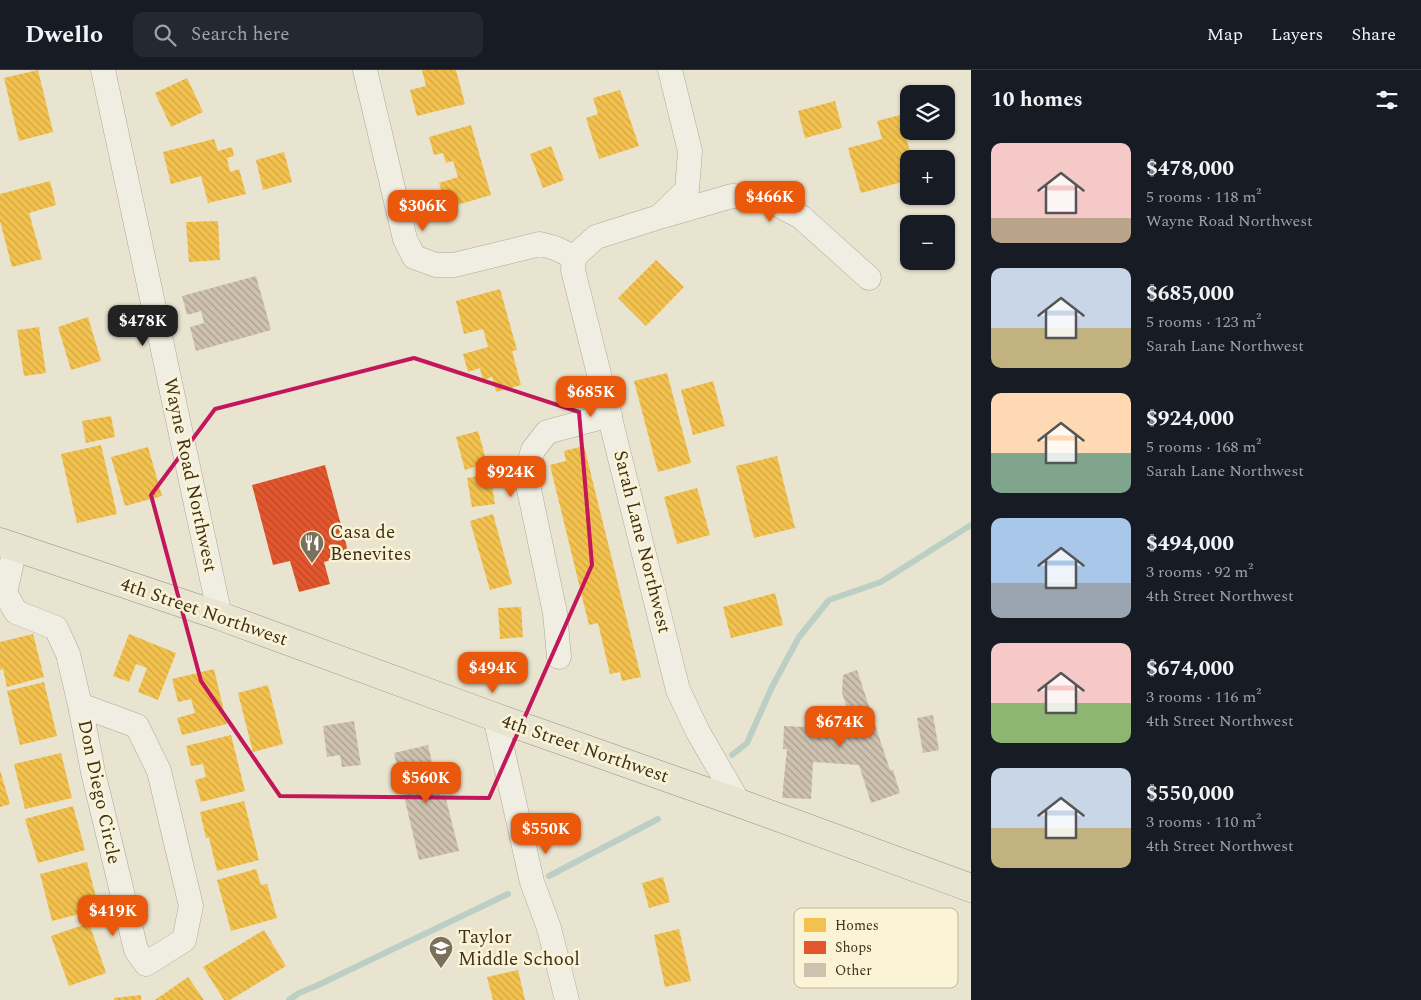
<!DOCTYPE html>
<meta charset="utf-8">
<style>
body{margin:0;font-family:Spectral,serif;background:#242831;color:#f1f3f6;height:100vh;display:flex;flex-direction:column;font-size:19px;white-space:nowrap}
*{box-sizing:border-box;margin:0}
p{font-size:16px;color:#9ea1a6}
.icon{flex:none;width:28px;height:28px;fill:none;stroke:currentColor;stroke-width:2;stroke-linecap:round;stroke-linejoin:round}
.map{position:relative;flex:1;overflow:hidden}
.side{display:flex;flex-direction:column;background:#171b24;width:450px}
.side>*{flex:none}
.controls{position:absolute;left:900px;top:15px;display:grid;gap:10px}
.controls a{display:grid;place-items:center;width:55px;height:55px;border-radius:10px;background:#171b24;box-shadow:0 1px 4px #0004;font-size:25px}
.price{position:absolute;translate:-50% -42px;padding:0 11px;border-radius:10px;background:#ea580c;color:#fff;font-size:16px;line-height:32px;filter:drop-shadow(0 1px 2px #0008)}
.price::after{content:'';position:absolute;left:50%;top:30px;width:15px;height:11px;margin-left:-8px;background:inherit;clip-path:polygon(0 0,100% 0,50% 100%)}
.price.active{background:#222;color:#fff}
ul{padding:0;list-style:none}
li{display:flex;align-items:center;gap:15px;height:125px;padding:0 20px}
li span{display:grid;place-items:center;flex:none;width:140px;height:100px;border-radius:10px;color:#555}
li>.icon{margin-inline-start:auto}
span .icon{width:60px;height:60px;fill:#fffc;stroke-width:1}
li b{font-size:21px}
h2{display:flex;justify-content:space-between;align-items:center;height:60px;padding:0 20px;font-size:21px}
header{display:flex;align-items:center;gap:30px;box-sizing:border-box;height:70px;padding:0 25px;background:#171b24;border-bottom:1px solid #363941}
header strong{font-size:24px}
nav{display:flex;gap:28px;margin-inline-start:auto;font-size:18px}
.search{width:350px;height:45px;background:#242831;display:flex;align-items:center;gap:12px;box-sizing:border-box;padding:0 18px;border-radius:10px;color:#9ea1a6;font-size:19px}
main{display:flex;flex:1;min-height:0}
.map>svg:first-child{display:block}
.homes{fill:url(#homes-back-hatch)}
.shops{fill:url(#shops-back-hatch)}
.lines{fill:none;stroke-linecap:round;stroke-linejoin:round}
.stream{stroke:#bbcfc4;stroke-width:6}
.building{fill:url(#building-back-hatch)}
.minor-casing{stroke:#aea898;stroke-width:25}
.major-casing{stroke:#948e7f;stroke-width:29}
.minor{stroke:#f0ede2;stroke-width:24}
.major{stroke:#e8e4d2;stroke-width:28}
.marked{fill:none;stroke:#c2185b;stroke-width:4;stroke-linejoin:round}
.labels{text-anchor:middle;dominant-baseline:central;stroke-width:5;stroke-linejoin:round;paint-order:stroke}
.street-label{font-size:19px;fill:#40311d;stroke:#faf3d5}
.poi-label{font-size:19px;fill:#40311d;stroke:#faf3d5;text-anchor:start}
.key{fill:#faf3d5;stroke:#c2b99e;stroke-width:1}
.key-label{font-size:14px;fill:#40311d}
</style>
<header>
<strong>Dwello</strong>
<div class="search"><svg class="icon" aria-label="search" viewBox="0 0 24 24"><circle cx="10" cy="10" r="6"/><path d="M15 15l6 6"/></svg>Search here</div>
<nav><a>Map</a><a>Layers</a><a>Share</a></nav>
</header>
<main>
<div class="map">
<svg width="971" height="930" viewBox="0 0 971 930">
<defs>
<pattern id="homes-back-hatch" width="6" height="6" patternUnits="userSpaceOnUse" patternTransform="scale(1.25)"><rect width="6" height="6" fill="#f2c14e"/><path d="M-1 5l2 2M0 0l6 6M5-1l2 2" fill="none" stroke="#d1a644"/></pattern>
<pattern id="shops-back-hatch" width="6" height="6" patternUnits="userSpaceOnUse" patternTransform="scale(1.25)"><rect width="6" height="6" fill="#e4572e"/><path d="M-1 5l2 2M0 0l6 6M5-1l2 2" fill="none" stroke="#ba4927"/></pattern>
<pattern id="building-back-hatch" width="6" height="6" patternUnits="userSpaceOnUse" patternTransform="scale(1.25)"><rect width="6" height="6" fill="#cec2af"/><path d="M-1 5l2 2M0 0l6 6M5-1l2 2" fill="none" stroke="#a99e8e"/></pattern>
</defs>
<rect width="100%" height="100%" fill="#e9e4cf"/>
<g class="homes">
<polygon points="38,0 53,62 19,71 4,8"/>
<polygon points="422,0 456,0 465,34 417,46 410,20 426,16"/>
<polygon points="187,8 203,42 171,57 155,23"/>
<polygon points="620,20 639,76 599,89 586,48 598,44 593,28"/>
<polygon points="835,31 842,58 805,68 798,41"/>
<polygon points="900,45 912,89 909,89 909,110 861,123 848,78 882,69 877,51"/>
<polygon points="471,55 491,125 447,138 439,113 458,107 453,91 446,93 443,83 434,85 429,67"/>
<polygon points="214,69 218,81 232,77 234,86 227,88 230,102 239,99 246,124 208,133 201,106 171,114 163,82"/>
<polygon points="551,76 564,110 543,118 530,84"/>
<polygon points="284,82 292,112 263,120 256,90"/>
<polygon points="50,111 56,135 29,143 42,189 12,197 0,151 0,124"/>
<polygon points="218,151 220,190 189,192 186,152"/>
<polygon points="656,190 684,217 646,256 618,228"/>
<polygon points="500,219 517,280 512,281 521,315 496,322 492,307 483,310 480,298 468,302 463,284 488,277 483,259 464,264 456,231"/>
<polygon points="88,247 101,291 71,300 58,257"/>
<polygon points="39,257 46,303 24,306 17,260"/>
<polygon points="667,303 691,393 658,402 634,311"/>
<polygon points="713,311 725,356 693,365 681,320"/>
<polygon points="111,346 115,367 86,373 82,351"/>
<polygon points="478,361 487,393 465,400 456,367"/>
<polygon points="101,375 117,444 77,453 61,384"/>
<polygon points="584,376 641,607 622,611 620,602 610,604 598,553 589,555 550,395 566,391 564,381"/>
<polygon points="148,377 162,426 125,436 111,387"/>
<polygon points="777,386 795,458 754,468 736,396"/>
<polygon points="490,404 495,434 472,437 467,408"/>
<polygon points="697,418 710,465 677,474 664,427"/>
<polygon points="493,444 512,514 490,520 470,451"/>
<polygon points="775,523 783,555 731,568 723,537"/>
<polygon points="521,537 523,567 500,569 498,538"/>
<polygon points="33,564 44,607 7,617 3,599 0,600 0,572"/>
<polygon points="129,564 176,583 158,630 138,622 147,598 136,594 129,612 113,606"/>
<polygon points="214,599 227,654 182,665 177,648 195,643 191,629 178,632 172,609"/>
<polygon points="44,612 57,666 20,675 7,621"/>
<polygon points="268,615 283,674 253,682 238,623"/>
<polygon points="231,665 245,721 201,732 195,710 206,707 203,694 191,696 186,676"/>
<polygon points="61,683 72,728 25,739 14,694"/>
<polygon points="0,700 10,734 0,737"/>
<polygon points="244,731 259,790 217,801 209,768 206,768 200,742"/>
<polygon points="73,736 85,780 38,793 25,749"/>
<polygon points="87,792 99,839 52,851 40,804"/>
<polygon points="256,799 261,815 267,814 277,848 231,861 217,810"/>
<polygon points="663,807 670,832 649,838 642,813"/>
<polygon points="89,853 106,903 69,916 51,866"/>
<polygon points="679,859 691,911 665,917 654,865"/>
<polygon points="264,860 286,896 230,930 224,930 203,897"/>
<polygon points="518,900 525,930 493,930 487,907"/>
<polygon points="188,907 204,930 155,930"/>
<polygon points="141,925 141,930 114,930 114,928"/>
</g>
<polygon class="shops" points="325,395 349,485 324,492 330,514 299,522 290,491 273,495 252,415"/>
<g class="lines">
<g class="stream">
<polyline points="732,685 747,673 772,617 799,567 829,530 881,512 971,455"/>
<polyline points="549,806 658,749"/>
<polyline points="289,930 299,923 316,916 508,824"/>
</g>
</g>
<g class="building">
<polygon points="256,206 271,260 196,281 190,257 204,253 201,241 187,245 182,226"/>
<polygon points="857,600 890,700 893,700 900,723 871,733 859,695 813,692 811,729 782,728 787,679 783,679 784,656 826,658 826,649 834,647 850,647 842,623 843,605"/>
<polygon points="933,645 939,680 923,683 917,648"/>
<polygon points="354,651 361,695 342,697 340,685 327,687 323,656"/>
<polygon points="428,675 440,726 445,725 459,781 419,790 394,683"/>
</g>
<g class="lines">
<defs>
<g id="minor">
<polyline points="103,0 220,546"/>
<polyline points="365,0 405,169 414,187 436,195 454,195 540,174 555,178 574,187"/>
<polyline points="670,0 690,81 687,120 659,147 596,167 574,187 573,200 678,620 698,662 739,733"/>
<polyline points="663,146 732,126 765,128 801,147 869,208"/>
<polyline points="15,478 5,523 16,542 56,558 68,584 80,635 93,702 136,880 146,894 184,870 191,836 159,701 137,656 80,635"/>
<polyline points="559,587 555,543 526,405 533,380 547,362 610,345"/>
<polyline points="495,647 532,812 549,858 567,930"/>
</g>
<polyline id="major" points="0,472 220,546 495,647 739,733 971,818"/>
</defs>
<use href="#minor" class="minor-casing"/>
<use href="#major" class="major-casing"/>
<use href="#minor" class="minor"/>
<use href="#major" class="major"/>
</g>
<path class="marked" d="M414,288L579,342L592,495L489,728L280,726L201,611L151,425L215,339Z"/>
<defs>
<symbol id="restaurant-pin" viewBox="-11 -11 22 30"><path d="M0 17L-7.5 6A9.5 9.5 0 1 1 7.5 6Z" fill="#7b705b" stroke="#faf3d5"/><path d="M-5-6h1v4h1v-4h1v4h1v-4h1v5L-1.5 .5V6h-2V.5L-5-1ZM5-6V6H3V1.5H1.5Q1.5-4 5-6Z" fill="#fff"/></symbol>
<symbol id="school-pin" viewBox="-11 -11 22 30"><path d="M0 17L-7.5 6A9.5 9.5 0 1 1 7.5 6Z" fill="#7b705b" stroke="#faf3d5"/><path d="M0-5L7-2L0 1L-7-2ZM-4 1L0 2.5L4 1V4Q0 6-4 4Z" fill="#fff"/></symbol>
</defs>
<g fill-rule="evenodd">
<use href="#restaurant-pin" x="298" y="459" width="28" height="38"/>
<use href="#school-pin" x="427" y="864" width="28" height="38"/>
</g>
<g class="labels">
<g class="street-label">
<text transform="translate(190 405) rotate(78)">Wayne Road Northwest</text>
<text transform="translate(642 472) rotate(76)">Sarah Lane Northwest</text>
<text transform="translate(204 542) rotate(19)">4th Street Northwest</text>
<text transform="translate(585 679) rotate(19)">4th Street Northwest</text>
<text transform="translate(99 722) rotate(78)">Don Diego Circle</text>
</g>
<g class="poi-label">
<text x="330" y="462">Casa de<tspan x="330" dy="22">Benevites</tspan></text>
<text x="458" y="867">Taylor<tspan x="458" dy="22">Middle School</tspan></text>
</g>
</g>
<rect x="794" y="838" width="164" height="80" rx="8" class="key"/>
<rect x="804" y="848" width="22" height="14" fill="#f2c14e"/>
<rect x="804" y="871" width="22" height="13" fill="#e4572e"/>
<rect x="804" y="893" width="22" height="14" fill="#cec2af"/>
<g class="key-label">
<text x="835" y="860">Homes</text>
<text x="835" y="882">Shops</text>
<text x="835" y="905">Other</text>
</g>
</svg>
<div class="controls">
<a><svg class="icon" aria-label="layers" viewBox="0 0 24 24"><path d="M12 4l9 5-9 5-9-5zM3 14l9 5 9-5"/></svg></a>
<a>+</a>
<a>−</a>
</div>
<b class="price" style="left:770px;top:153px">$466K</b>
<b class="price" style="left:423px;top:162px">$306K</b>
<b class="price active" style="left:143px;top:277px">$478K</b>
<b class="price" style="left:591px;top:348px">$685K</b>
<b class="price" style="left:511px;top:428px">$924K</b>
<b class="price" style="left:493px;top:624px">$494K</b>
<b class="price" style="left:840px;top:678px">$674K</b>
<b class="price" style="left:426px;top:734px">$560K</b>
<b class="price" style="left:546px;top:785px">$550K</b>
<b class="price" style="left:113px;top:867px">$419K</b>
</div>
<section class="side">
<h2>10 homes<svg class="icon" aria-label="filters" viewBox="0 0 24 24"><path d="M4 7h16M4 17h16"/><circle cx="9" cy="7" r="2"/><circle cx="15" cy="17" r="2"/></svg></h2>
<ul>
<li><span style="background:linear-gradient(#f6c9c9 75%,#b9a48a 0)"><svg class="icon" aria-label="home" viewBox="0 0 24 24"><path d="M3 11l9-7 9 7M6 9v11h12V9"/></svg></span><div><b>$478,000</b><p>5 rooms · 118 m²</p><p>Wayne Road Northwest</p></div></li>
<li><span style="background:linear-gradient(#c9d6e8 60%,#c2b280 0)"><svg class="icon" aria-label="home" viewBox="0 0 24 24"><path d="M3 11l9-7 9 7M6 9v11h12V9"/></svg></span><div><b>$685,000</b><p>5 rooms · 123 m²</p><p>Sarah Lane Northwest</p></div></li>
<li><span style="background:linear-gradient(#ffd9b3 60%,#7fa58c 0)"><svg class="icon" aria-label="home" viewBox="0 0 24 24"><path d="M3 11l9-7 9 7M6 9v11h12V9"/></svg></span><div><b>$924,000</b><p>5 rooms · 168 m²</p><p>Sarah Lane Northwest</p></div></li>
<li><span style="background:linear-gradient(#a9c7e8 65%,#9aa5b1 0)"><svg class="icon" aria-label="home" viewBox="0 0 24 24"><path d="M3 11l9-7 9 7M6 9v11h12V9"/></svg></span><div><b>$494,000</b><p>3 rooms · 92 m²</p><p>4th Street Northwest</p></div></li>
<li><span style="background:linear-gradient(#f6c9c9 60%,#8fb573 0)"><svg class="icon" aria-label="home" viewBox="0 0 24 24"><path d="M3 11l9-7 9 7M6 9v11h12V9"/></svg></span><div><b>$674,000</b><p>3 rooms · 116 m²</p><p>4th Street Northwest</p></div></li>
<li><span style="background:linear-gradient(#c9d6e8 60%,#c2b280 0)"><svg class="icon" aria-label="home" viewBox="0 0 24 24"><path d="M3 11l9-7 9 7M6 9v11h12V9"/></svg></span><div><b>$550,000</b><p>3 rooms · 110 m²</p><p>4th Street Northwest</p></div></li>
</ul>
</section>
</main>
